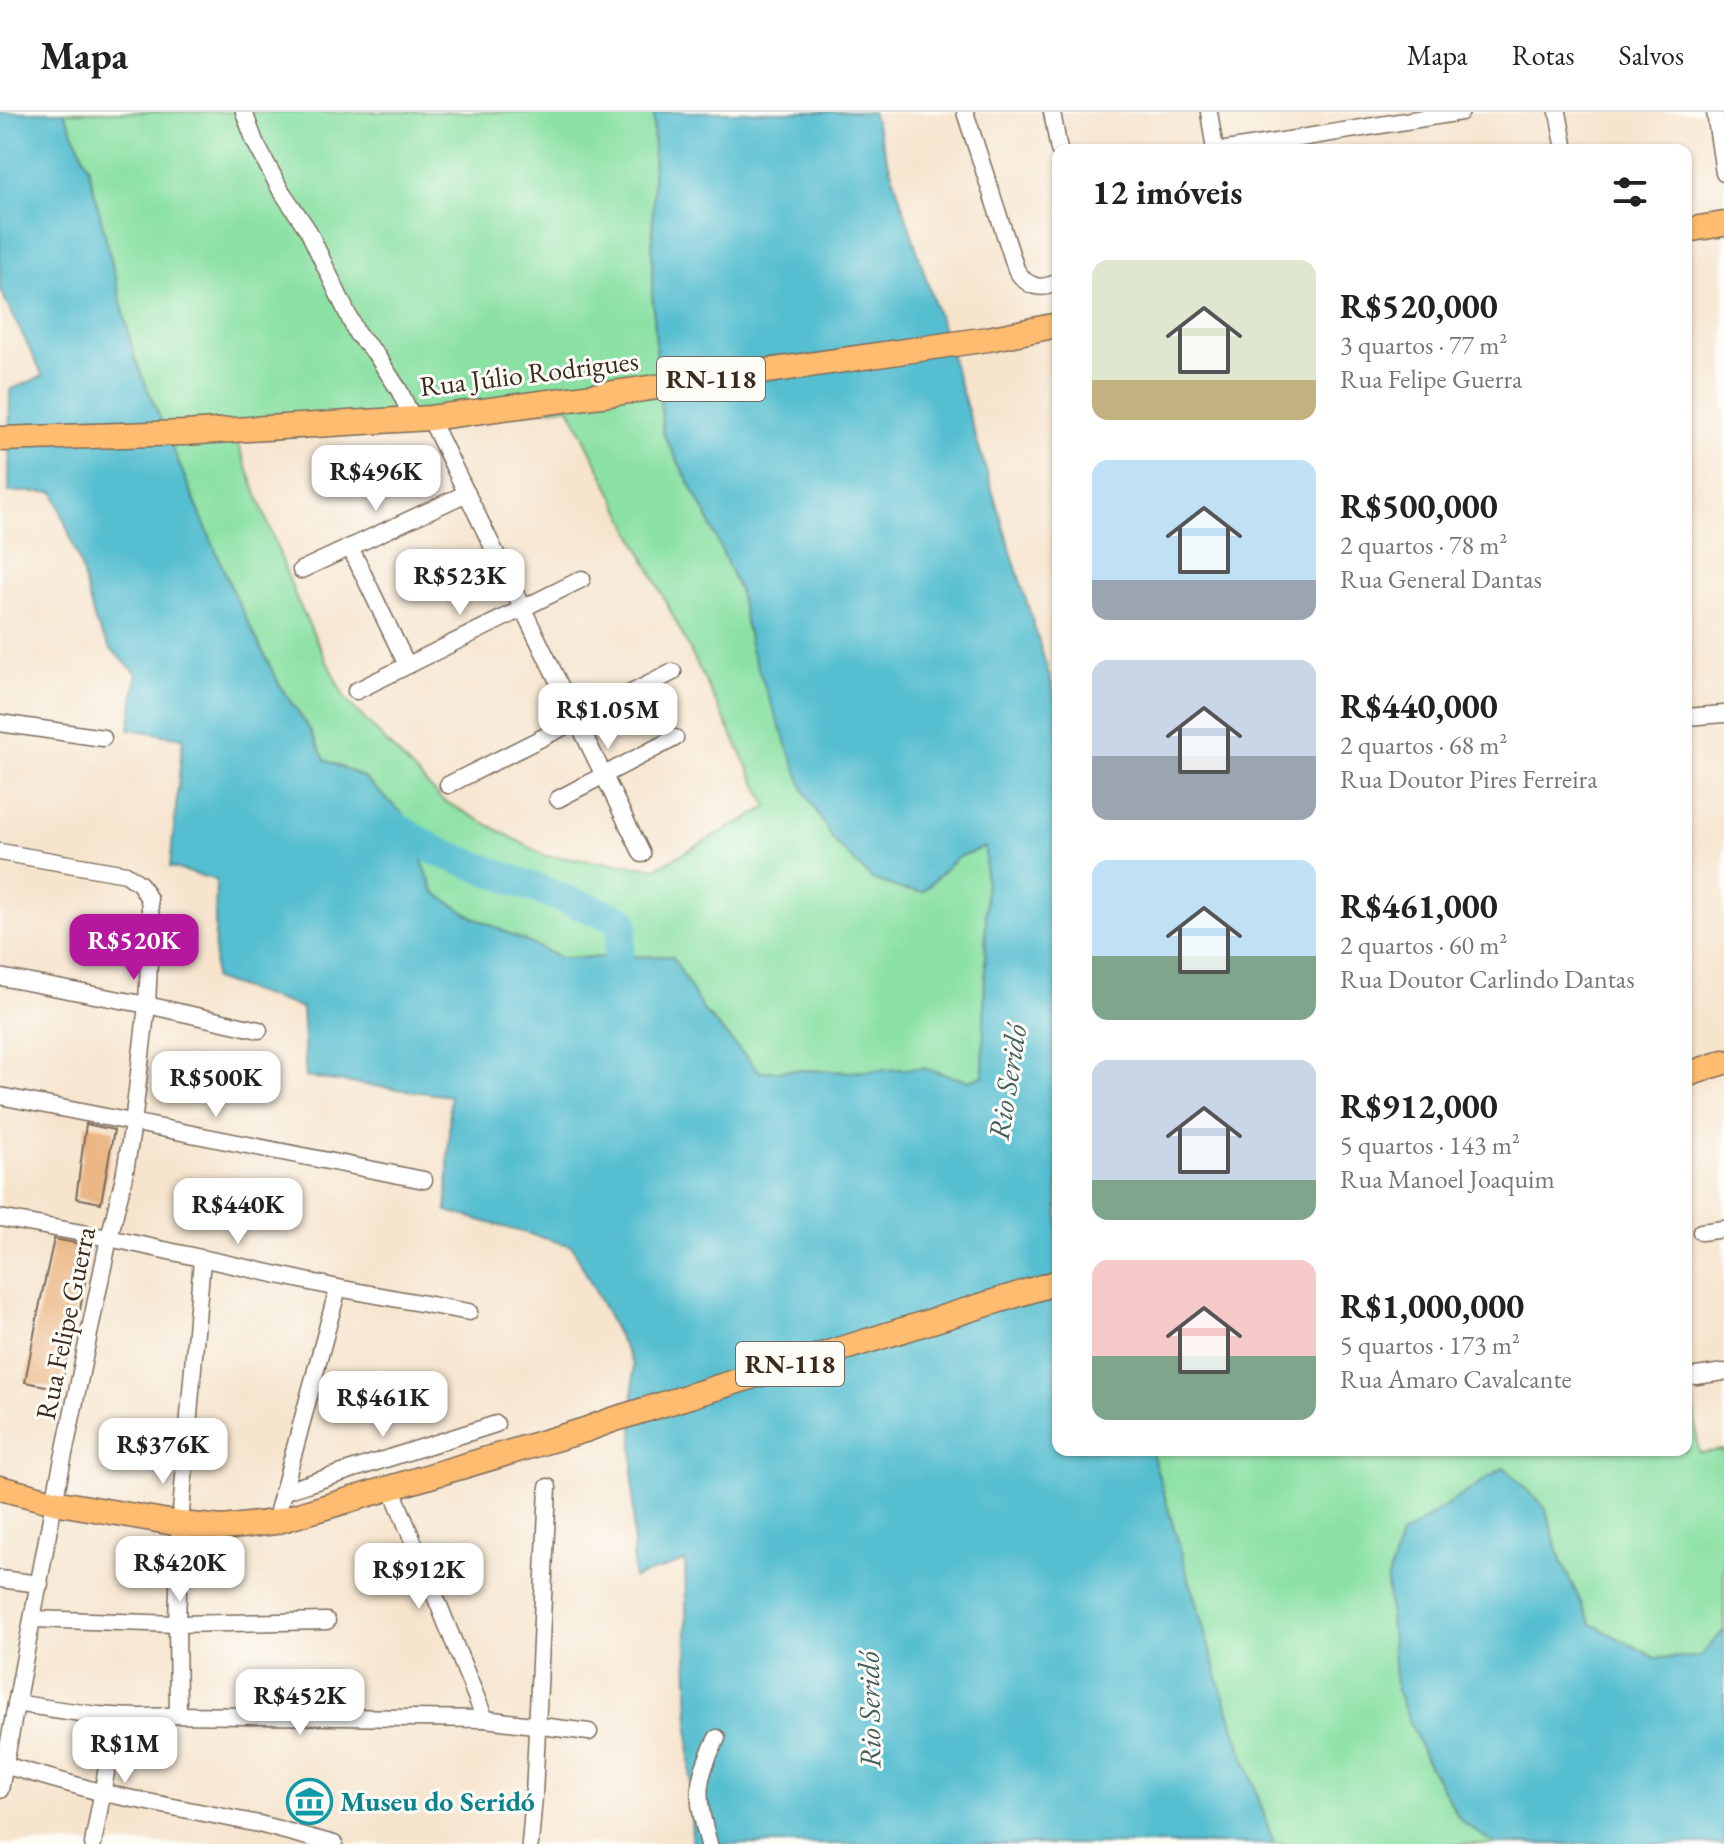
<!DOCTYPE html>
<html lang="pt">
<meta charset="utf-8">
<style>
body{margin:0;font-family:"EB Garamond",serif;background:#f2f2f2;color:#222;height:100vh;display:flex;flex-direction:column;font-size:30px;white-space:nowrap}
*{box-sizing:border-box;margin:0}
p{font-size:26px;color:#767676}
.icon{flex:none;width:44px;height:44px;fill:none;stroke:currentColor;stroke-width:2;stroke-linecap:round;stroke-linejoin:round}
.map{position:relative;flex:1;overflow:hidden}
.details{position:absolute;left:1052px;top:32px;width:640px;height:1312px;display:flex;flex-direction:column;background:#fff;border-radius:16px;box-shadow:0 2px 6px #0004}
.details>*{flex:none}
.price{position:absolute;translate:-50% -68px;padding:0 18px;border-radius:16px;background:#fff;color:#222;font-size:26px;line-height:52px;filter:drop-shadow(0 2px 4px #0008)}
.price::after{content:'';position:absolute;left:50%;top:48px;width:24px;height:18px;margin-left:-12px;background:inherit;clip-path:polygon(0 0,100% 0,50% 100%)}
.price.active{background:#b5179e;color:#fff}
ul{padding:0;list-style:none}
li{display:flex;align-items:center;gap:24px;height:200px;padding:0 40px}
li span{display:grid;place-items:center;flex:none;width:224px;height:160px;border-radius:16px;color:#555}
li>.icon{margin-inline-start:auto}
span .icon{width:96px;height:96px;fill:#fffc;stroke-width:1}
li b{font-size:34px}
h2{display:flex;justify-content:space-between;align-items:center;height:96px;padding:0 40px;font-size:34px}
header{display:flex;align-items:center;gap:48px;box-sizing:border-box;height:112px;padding:0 40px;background:#fff;border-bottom:2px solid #e0e0e0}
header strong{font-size:38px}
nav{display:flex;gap:44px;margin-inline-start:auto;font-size:28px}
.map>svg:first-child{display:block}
.green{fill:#8be1a4;stroke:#638661;stroke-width:2;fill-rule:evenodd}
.water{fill:#54bed0;stroke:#487477;stroke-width:2}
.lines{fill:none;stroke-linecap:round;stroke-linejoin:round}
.river{stroke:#54bed0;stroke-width:30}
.building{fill:#ebb683}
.minor-casing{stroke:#7c6b5b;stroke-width:19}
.primary-casing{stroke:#7c6b5b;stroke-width:27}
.minor{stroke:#fff;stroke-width:16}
.primary{stroke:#fdbc70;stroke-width:24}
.labels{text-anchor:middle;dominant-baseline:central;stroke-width:6;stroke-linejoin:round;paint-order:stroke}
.shield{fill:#fdfcf7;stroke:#75695f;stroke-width:2}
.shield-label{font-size:26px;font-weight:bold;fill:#3b2a1e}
.street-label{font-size:28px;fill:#3b2a1e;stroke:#fdfcf7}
.culture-label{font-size:28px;font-weight:bold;fill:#0d838f;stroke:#fdfcf7;text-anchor:start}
.water-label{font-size:30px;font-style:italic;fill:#445e5c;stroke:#fdfcf7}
</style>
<header>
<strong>Mapa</strong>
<nav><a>Mapa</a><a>Rotas</a><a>Salvos</a></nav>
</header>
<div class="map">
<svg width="1724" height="1732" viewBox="0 0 1724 1732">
<rect width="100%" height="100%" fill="#fdfcf7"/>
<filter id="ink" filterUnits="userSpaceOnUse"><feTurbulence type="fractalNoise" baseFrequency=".0125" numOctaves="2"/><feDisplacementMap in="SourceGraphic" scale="16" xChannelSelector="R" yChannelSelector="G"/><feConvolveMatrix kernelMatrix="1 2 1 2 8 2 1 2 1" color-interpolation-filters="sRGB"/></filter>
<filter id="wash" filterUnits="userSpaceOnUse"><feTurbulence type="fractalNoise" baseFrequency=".006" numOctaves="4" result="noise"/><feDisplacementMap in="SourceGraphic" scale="32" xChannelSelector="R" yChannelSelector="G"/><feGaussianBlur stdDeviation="1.8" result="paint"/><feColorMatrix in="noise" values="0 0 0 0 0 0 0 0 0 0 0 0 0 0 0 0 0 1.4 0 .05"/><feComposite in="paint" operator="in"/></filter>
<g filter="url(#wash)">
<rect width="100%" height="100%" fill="#f6e4cd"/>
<g class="green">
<path d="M64,0H654L652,179L663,321L706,402L739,479L752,541L904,778L923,780L956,746L985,734L986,806L983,965L969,969L923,956L851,960L799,958L760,960L703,898L672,844L561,846L469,803L434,780L405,704L363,665L325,648L310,618L280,574L233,480L135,247L88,54ZM569,295L768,695L656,756L546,744L442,688L345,587L296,486L237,329Z"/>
<polygon points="1686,1232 1699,1341 1724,1338 1724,1518 1700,1545 1656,1546 1591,1512 1562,1451 1545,1396 1424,1645 1461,1709 1495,1732 1274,1732 1222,1579 1151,1338 1686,1338"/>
</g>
<g class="water">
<polygon points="0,0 64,0 88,54 135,247 233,480 280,574 310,618 325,648 363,665 405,704 434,780 469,803 561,846 672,844 703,898 760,960 799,958 851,960 923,956 969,969 983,964 986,806 985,735 956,746 923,780 904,778 872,767 833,728 805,680 752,541 739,479 706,402 663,321 652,179 654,0 872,0 941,212 1058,592 1058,1338 1151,1338 1222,1579 1274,1732 692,1732 685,1449 633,1466 633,1253 572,1134 447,1099 450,984 306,965 302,896 214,867 216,768 170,755 183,626 129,617 137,562 110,536 95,510 80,452 54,380 9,380 10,278 43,264 0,177"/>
<polygon points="1504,1355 1545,1396 1562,1451 1591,1512 1656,1546 1700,1545 1724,1518 1724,1732 1495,1732 1461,1709 1424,1644 1396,1576 1387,1469 1401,1424"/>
</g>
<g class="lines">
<polyline class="river" points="379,705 436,739 623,809 615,872 626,880"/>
</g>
<g id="blocks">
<g class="building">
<polygon points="86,1012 114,1018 101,1091 76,1086"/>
<polygon points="54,1127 91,1134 80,1198 75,1197 61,1277 25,1270 41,1186"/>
</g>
</g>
</g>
<g filter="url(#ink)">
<use href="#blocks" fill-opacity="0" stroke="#7c6b5b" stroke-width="2"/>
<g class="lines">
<defs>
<g id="minor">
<polyline points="244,0 255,30 280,77 308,118 357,222 375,241 399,278 413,307"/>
<path d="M965,0L1016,157C1026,175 1040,179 1058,170"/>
<polyline points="1052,0 1059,38"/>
<polyline points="1209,0 1215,38"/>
<polyline points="1558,0 1565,38"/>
<polyline points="1715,0 1724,61"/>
<polyline points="1226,38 1461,0"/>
<polyline points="430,306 642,742"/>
<polyline points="350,435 407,553"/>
<polyline points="301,458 467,381"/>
<polyline points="356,579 582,467"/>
<polyline points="1686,605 1724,602"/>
<polyline points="0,611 103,626"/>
<polyline points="448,673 673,560"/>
<polyline points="558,687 675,626"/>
<polyline points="0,740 126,762 140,772 149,787 151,808 147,893 133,1012 124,1065 109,1126 54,1390 0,1678"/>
<polyline points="0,865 147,893 259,918"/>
<polyline points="0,984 424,1068"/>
<polyline points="0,1106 109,1126 338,1176 469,1200"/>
<polyline points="1701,1120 1724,1117"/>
<polyline points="1696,1264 1724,1260"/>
<polyline points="391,1375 485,1607"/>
<polyline points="282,1380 496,1312"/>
<polyline points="275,1410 338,1176"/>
<polyline points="0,1467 40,1472"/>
<polyline points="33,1507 177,1512 327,1509"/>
<path d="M16,1591C72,1600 121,1609 178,1603L485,1607L589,1620"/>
<polyline points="178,1603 177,1512 180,1412 202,1147"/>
<polyline points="0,1652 103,1681 259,1712 334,1732"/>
<polyline points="93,1732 116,1606"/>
<polyline points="530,1732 534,1684 548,1375"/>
<path d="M709,1732C696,1685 694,1670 717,1626"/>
</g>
<g id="primary">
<polyline points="1686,118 1724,112"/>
<polyline points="0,327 184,321 430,306 608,282 988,227 1058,213"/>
<polyline points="1686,963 1724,950"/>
<polyline points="0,1376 54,1390 180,1412 223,1416 275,1410 585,1318 612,1308 1058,1170"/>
</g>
</defs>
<use href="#minor" class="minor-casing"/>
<use href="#primary" class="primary-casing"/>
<use href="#minor" class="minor"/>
<use href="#primary" class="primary"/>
</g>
</g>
<defs>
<symbol id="museum-ring" viewBox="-11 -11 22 22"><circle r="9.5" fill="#fdfcf7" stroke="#0f9aa8" stroke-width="1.5"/><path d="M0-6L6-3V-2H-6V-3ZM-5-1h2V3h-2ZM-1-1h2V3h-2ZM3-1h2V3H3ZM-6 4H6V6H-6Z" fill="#0f9aa8"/></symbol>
</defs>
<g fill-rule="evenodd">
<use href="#museum-ring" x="284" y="1664" width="51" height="51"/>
</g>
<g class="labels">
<g class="shield">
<rect x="657" y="245" width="108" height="44" rx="6"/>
<rect x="736" y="1230" width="108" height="44" rx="6"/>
</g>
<g class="shield-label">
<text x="711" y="267">RN-118</text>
<text x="790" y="1252">RN-118</text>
</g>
<g class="street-label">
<text transform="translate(529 261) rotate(-7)">Rua Júlio Rodrigues</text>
<text transform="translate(65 1211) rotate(-78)">Rua Felipe Guerra</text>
</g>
<g class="culture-label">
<text x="340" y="1689">Museu do Seridó</text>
</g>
<g class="water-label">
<text transform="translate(1007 970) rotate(-81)">Rio Seridó</text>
<text transform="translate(869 1598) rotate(-91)">Rio Seridó</text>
</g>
</g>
</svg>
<b class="price" style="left:376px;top:401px">R$496K</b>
<b class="price" style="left:460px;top:505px">R$523K</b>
<b class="price" style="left:608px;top:639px">R$1.05M</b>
<b class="price active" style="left:134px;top:870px">R$520K</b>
<b class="price" style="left:216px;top:1007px">R$500K</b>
<b class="price" style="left:238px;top:1134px">R$440K</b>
<b class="price" style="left:383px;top:1327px">R$461K</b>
<b class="price" style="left:163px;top:1374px">R$376K</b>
<b class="price" style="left:180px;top:1492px">R$420K</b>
<b class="price" style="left:419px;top:1499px">R$912K</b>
<b class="price" style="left:300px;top:1625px">R$452K</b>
<b class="price" style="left:125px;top:1673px">R$1M</b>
<section class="details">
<h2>12 imóveis<svg class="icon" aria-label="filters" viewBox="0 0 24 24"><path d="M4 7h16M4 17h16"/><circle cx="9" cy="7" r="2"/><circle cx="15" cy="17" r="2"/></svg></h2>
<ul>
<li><span style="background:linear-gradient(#dfe7d0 75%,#c2b280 0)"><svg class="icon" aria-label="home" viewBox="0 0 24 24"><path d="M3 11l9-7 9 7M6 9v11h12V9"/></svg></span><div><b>R$520,000</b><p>3 quartos · 77 m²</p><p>Rua Felipe Guerra</p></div></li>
<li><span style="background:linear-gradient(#bfe0f5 75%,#9aa5b1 0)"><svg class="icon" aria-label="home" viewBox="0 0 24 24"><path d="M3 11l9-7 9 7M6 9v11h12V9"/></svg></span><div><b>R$500,000</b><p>2 quartos · 78 m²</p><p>Rua General Dantas</p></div></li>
<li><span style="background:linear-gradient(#c9d6e8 60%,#9aa5b1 0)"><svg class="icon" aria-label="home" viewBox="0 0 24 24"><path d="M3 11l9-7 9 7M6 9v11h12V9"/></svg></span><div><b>R$440,000</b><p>2 quartos · 68 m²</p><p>Rua Doutor Pires Ferreira</p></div></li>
<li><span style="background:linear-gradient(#bfe0f5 60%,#7fa58c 0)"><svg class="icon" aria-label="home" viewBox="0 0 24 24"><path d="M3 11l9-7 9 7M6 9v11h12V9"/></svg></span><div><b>R$461,000</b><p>2 quartos · 60 m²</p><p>Rua Doutor Carlindo Dantas</p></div></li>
<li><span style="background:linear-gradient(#c9d6e8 75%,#7fa58c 0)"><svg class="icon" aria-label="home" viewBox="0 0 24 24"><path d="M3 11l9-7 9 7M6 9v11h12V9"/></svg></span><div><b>R$912,000</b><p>5 quartos · 143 m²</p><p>Rua Manoel Joaquim</p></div></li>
<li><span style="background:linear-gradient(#f6c9c9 60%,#7fa58c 0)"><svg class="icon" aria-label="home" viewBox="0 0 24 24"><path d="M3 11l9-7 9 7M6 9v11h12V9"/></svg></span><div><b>R$1,000,000</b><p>5 quartos · 173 m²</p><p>Rua Amaro Cavalcante</p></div></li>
</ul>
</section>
</div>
